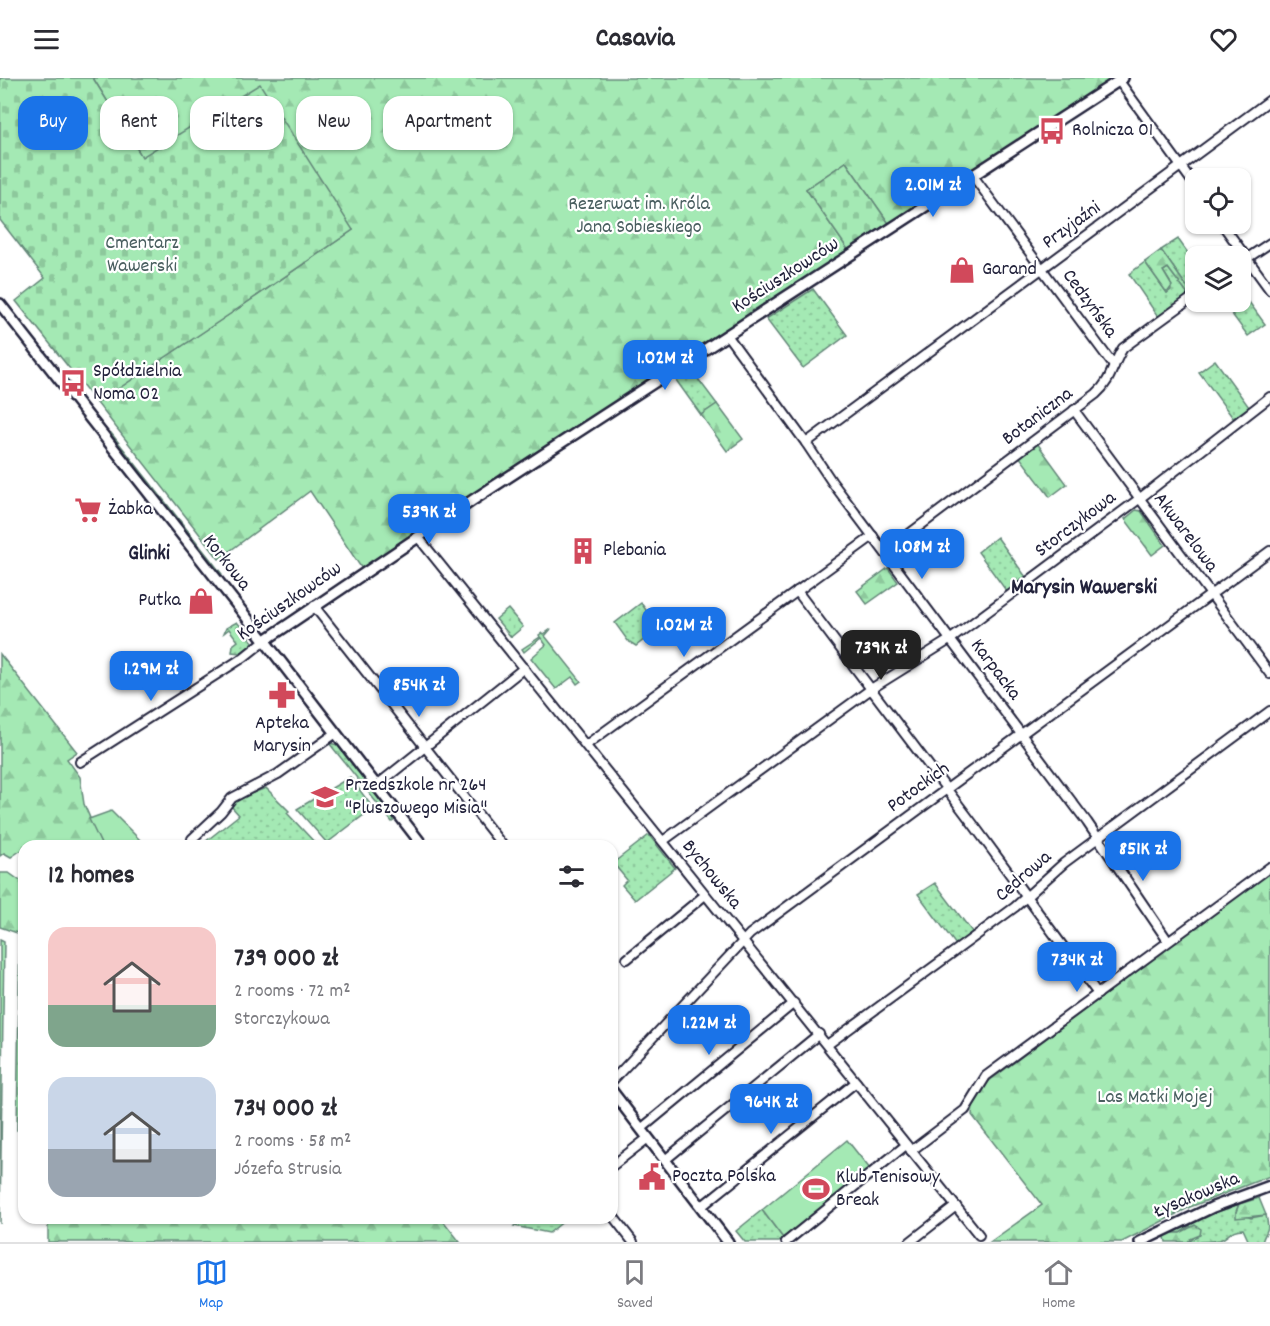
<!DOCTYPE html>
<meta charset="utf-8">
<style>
body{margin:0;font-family:Dekko,sans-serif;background:#f2f2f3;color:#2b2b33;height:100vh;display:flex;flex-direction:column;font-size:22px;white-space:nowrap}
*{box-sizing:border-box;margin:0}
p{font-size:20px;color:#7c7c81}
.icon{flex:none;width:33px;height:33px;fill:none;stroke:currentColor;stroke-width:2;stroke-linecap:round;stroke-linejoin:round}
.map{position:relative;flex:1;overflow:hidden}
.sheet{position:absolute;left:18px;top:762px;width:600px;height:384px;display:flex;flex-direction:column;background:#fff;border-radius:18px;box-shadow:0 2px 4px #0004}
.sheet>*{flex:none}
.guide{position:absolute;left:18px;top:18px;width:600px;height:54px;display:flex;gap:12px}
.fabs{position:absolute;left:1185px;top:90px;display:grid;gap:12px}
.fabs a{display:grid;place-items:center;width:66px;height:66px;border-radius:12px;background:#fff;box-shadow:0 2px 4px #0004;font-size:30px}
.price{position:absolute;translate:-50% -51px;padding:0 14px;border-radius:12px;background:#1a73e8;color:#fff;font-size:20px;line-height:39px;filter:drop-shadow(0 2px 3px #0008)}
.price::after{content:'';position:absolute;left:50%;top:36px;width:18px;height:14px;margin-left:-9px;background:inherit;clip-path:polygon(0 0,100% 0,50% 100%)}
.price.active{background:#222;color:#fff}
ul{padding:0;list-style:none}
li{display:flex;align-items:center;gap:18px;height:150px;padding:0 30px}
li span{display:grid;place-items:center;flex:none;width:168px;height:120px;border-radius:18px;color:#555}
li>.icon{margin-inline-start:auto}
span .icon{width:72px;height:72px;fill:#fffc;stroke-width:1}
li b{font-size:26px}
h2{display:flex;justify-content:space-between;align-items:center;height:72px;padding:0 30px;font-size:26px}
.chip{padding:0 21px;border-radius:18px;background:#fff;box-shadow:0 2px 4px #0004;font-size:21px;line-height:54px}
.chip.active{background:#1a73e8;color:#fff}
header{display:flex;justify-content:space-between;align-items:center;height:78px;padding:0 30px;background:#fff;font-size:27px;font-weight:700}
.dock{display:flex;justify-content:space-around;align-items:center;height:84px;border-top:2px solid #e1e1e2;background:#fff;font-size:16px;color:#7c7c81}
.dock a{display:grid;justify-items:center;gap:3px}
.dock .active{color:#1a73e8}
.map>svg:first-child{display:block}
.grass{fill:url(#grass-dots);stroke:#638678;stroke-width:1.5}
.forest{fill:url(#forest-firs);stroke:#638678;stroke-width:1.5}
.cemetery{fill:url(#cemetery-stones);stroke:#638678;stroke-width:1.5}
.garden{fill:#a4e9b4;stroke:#638678;stroke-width:1.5}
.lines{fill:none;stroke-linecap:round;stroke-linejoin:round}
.minor-casing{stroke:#22223b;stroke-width:12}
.tertiary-casing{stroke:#22223b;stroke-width:14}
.minor{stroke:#fff;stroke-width:8}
.tertiary{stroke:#fff;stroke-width:9}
.labels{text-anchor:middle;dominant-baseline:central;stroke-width:4.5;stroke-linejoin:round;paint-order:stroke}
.poi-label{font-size:20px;fill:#22223b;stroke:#fff;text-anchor:start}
.park-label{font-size:20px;fill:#495e5f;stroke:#fff}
.street-label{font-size:20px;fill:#22223b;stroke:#fff}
.neighbourhood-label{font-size:21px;font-weight:bold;fill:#22223b;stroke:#fff}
.quarter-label{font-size:22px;font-weight:bold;fill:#22223b;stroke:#fff}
</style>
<header><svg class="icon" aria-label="menu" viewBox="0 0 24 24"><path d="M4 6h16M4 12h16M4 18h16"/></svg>Casavia<svg class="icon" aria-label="heart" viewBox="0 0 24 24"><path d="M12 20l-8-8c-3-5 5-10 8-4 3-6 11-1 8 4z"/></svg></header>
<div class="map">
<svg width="1270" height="1164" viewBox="0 0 1270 1164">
<defs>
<pattern id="grass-dots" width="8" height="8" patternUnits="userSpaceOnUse" patternTransform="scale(1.5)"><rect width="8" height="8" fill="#a4e9b4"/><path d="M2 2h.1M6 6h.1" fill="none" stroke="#8dc89c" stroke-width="1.8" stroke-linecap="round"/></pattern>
<pattern id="forest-firs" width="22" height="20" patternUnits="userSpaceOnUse" patternTransform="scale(1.5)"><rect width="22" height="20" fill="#a4e9b4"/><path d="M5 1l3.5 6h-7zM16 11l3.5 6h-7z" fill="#8dc89c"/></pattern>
<pattern id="cemetery-stones" width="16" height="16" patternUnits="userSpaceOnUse" patternTransform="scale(1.5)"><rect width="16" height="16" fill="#a4e9b4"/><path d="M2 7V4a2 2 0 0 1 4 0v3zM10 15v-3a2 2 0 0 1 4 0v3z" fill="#8dc89c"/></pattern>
</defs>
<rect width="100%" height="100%" fill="#fff"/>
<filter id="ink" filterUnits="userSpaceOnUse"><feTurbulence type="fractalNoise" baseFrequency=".0167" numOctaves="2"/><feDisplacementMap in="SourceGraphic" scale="12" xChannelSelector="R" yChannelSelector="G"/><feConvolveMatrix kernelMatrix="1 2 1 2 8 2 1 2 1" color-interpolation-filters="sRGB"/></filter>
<g filter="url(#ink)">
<g class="grass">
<polygon points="1178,161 1195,185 1195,213 1192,216 1161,172"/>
<polygon points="1145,184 1167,215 1171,212 1170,204 1163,193 1168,190 1189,218 1159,240 1129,196"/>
<polygon points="813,211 847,257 803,290 766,241"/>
<polygon points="1241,213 1265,246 1248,258 1223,224 1240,224"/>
<polygon points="1215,282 1249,329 1233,340 1199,294"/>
<polygon points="690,290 717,326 701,337 676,302"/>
<polygon points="111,355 222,496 221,498 109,356"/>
<polygon points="997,459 1026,499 1007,514 978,474"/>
<polygon points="641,525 659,550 636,568 628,563 615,545"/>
<polygon points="508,531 523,549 511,559 496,541"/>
<polygon points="237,544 253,564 249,569 250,571 240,575 232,574 233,567 238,563 229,551 224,555 226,550"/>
<polygon points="329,665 338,667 395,742 392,744"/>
<polygon points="350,699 373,730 327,765 297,731"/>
<polygon points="266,710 289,733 287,735 318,768 200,768 239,737 231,728 237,721"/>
<polygon points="649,757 675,790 635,822 622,807 627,802 613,785"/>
<polygon points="935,805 973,855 956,867 918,816"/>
<path d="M1239,1126L1236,1134L1251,1140L1266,1137C1270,1156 1267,1148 1262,1164H1249L1243,1151C1230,1151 1230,1158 1220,1162C1210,1164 1199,1164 1188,1164L1193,1161L1190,1148L1180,1155H1172L1179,1149L1193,1143Z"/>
<polygon points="762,1132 783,1160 779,1164 745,1164 736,1153"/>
<polygon points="523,1140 564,1140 564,1143 549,1155 514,1148"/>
</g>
<g class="forest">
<polygon points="93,0 1115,0 890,147 846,84 806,111 849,173 362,491 310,413 219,481 97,325 239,230 353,152 142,79"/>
<polygon points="1161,172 1192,216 1189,218 1168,190 1163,193 1172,208 1167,215 1145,184"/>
<polygon points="717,326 743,361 727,373 701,337"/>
<polygon points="1037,365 1067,406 1050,419 1019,378"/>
<polygon points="1136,432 1141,433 1165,467 1152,477 1125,441"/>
<polygon points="888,490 898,504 867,526 857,513"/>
<polygon points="0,576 77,674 67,681 80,699 84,726 102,768 24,768 24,774 20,773 11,779 4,775 0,778"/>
<polygon points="1270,794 1270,1098 1190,1129 1122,1164 990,1164 1042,1127 972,1037 973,1027 985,1006"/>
<polygon points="0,795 9,795 19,802 24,799 24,1053 17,1052 20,856 0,849"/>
<polygon points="0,862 4,864 0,1146"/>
<polygon points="1259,1120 1266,1137 1236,1140 1236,1134 1239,1126"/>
<polygon points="48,1140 441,1140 460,1164 48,1164"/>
<polygon points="1195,1147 1201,1151 1200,1157 1190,1161 1188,1164 1166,1164 1165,1159 1169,1155 1180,1155"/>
</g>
<g class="cemetery">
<polygon points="0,0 93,0 142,79 260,6 353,152 239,230 97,325 16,223 45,200 0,142"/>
<polygon points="846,84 890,147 849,173 806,111"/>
</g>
<g class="garden">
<polygon points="551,551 545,558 581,603 577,606 572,599 556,611 531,580 546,567 541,560 524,574 522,571 540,559 539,557 542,555 544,556"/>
<polygon points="111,733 146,768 102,768 89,741"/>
<polygon points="847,1062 870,1091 783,1160 762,1132"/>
</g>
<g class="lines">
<defs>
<g id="minor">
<polyline points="1119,3 1196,109"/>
<polyline points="973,98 1114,288"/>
<polyline points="1222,146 1270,212"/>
<polyline points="1240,185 1270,165"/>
<polyline points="727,257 806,365 832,404 1087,744 1168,863"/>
<polyline points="1074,332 1270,596"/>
<polyline points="806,365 1270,22"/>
<polyline points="418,459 979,1157"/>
<path d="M885,474L1096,316C1112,302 1112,287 1123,270L1196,217"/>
<polyline points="797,513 973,746 1098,916"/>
<polyline points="314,528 503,768"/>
<polyline points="586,667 873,458"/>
<polyline points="80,684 244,579 264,563"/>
<polyline points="376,708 524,590"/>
<polyline points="192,761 221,734 232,720 278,696 336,655"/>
<polyline points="663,763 871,611 951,561 1139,421 1270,319"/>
<polyline points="627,881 705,817"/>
<polyline points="827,967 1015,829 1064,785 1270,633"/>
<polyline points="612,1003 750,856 1270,473"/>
<polyline points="641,1051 794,925"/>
<polyline points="911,1073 965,1032 986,998 1270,789"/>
<polyline points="665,1082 819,956"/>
<polyline points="612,1088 648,1060"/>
<polyline points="701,1129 856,1004"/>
<polyline points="612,1137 633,1164"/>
<polyline points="786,1164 906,1067"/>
<polyline points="910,1164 956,1128"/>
</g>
<g id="tertiary">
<polyline points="0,226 244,536 423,768"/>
<polyline points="264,563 473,422 1123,0"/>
<polyline points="612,1013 728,1164"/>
<polyline points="1140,1164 1213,1129 1270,1108"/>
</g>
</defs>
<use href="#minor" class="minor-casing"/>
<use href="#tertiary" class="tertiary-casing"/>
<use href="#minor" class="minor"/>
<use href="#tertiary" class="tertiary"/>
</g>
</g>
<defs>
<symbol id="bus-bare" viewBox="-9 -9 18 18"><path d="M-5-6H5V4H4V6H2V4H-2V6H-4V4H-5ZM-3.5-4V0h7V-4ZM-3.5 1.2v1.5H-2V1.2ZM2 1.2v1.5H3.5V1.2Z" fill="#d1495b" stroke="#fff" stroke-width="2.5" paint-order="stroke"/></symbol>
<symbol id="shop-bare" viewBox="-9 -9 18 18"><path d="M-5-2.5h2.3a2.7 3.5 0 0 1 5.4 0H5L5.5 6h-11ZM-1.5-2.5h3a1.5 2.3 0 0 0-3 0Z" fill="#d1495b" stroke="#fff" stroke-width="2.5" paint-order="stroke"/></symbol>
<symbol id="supermarket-bare" viewBox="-9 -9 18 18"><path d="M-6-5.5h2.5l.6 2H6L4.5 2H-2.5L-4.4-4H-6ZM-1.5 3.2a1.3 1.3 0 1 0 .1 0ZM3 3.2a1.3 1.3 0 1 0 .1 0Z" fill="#d1495b" stroke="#fff" stroke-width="2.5" paint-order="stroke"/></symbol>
<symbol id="building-bare" viewBox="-9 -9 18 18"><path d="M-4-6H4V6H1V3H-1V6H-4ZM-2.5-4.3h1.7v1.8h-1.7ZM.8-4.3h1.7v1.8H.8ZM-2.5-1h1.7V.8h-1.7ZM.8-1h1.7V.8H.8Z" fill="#d1495b" stroke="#fff" stroke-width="2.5" paint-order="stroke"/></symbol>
<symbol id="pharmacy-bare" viewBox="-9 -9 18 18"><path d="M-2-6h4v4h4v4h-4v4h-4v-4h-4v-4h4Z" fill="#d1495b" stroke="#fff" stroke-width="2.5" paint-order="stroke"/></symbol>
<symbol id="school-bare" viewBox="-9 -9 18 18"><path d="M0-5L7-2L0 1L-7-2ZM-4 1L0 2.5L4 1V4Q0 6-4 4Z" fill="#d1495b" stroke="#fff" stroke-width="2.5" paint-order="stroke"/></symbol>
<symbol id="civic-bare" viewBox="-9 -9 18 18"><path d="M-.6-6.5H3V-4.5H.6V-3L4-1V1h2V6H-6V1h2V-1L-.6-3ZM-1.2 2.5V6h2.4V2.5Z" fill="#d1495b" stroke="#fff" stroke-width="2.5" paint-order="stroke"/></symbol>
<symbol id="stadium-bare" viewBox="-9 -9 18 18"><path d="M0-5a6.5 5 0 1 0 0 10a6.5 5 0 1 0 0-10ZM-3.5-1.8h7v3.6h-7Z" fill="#d1495b" stroke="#fff" stroke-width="2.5" paint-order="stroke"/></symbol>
</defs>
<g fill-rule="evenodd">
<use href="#bus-bare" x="1033" y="34" width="38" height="38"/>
<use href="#shop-bare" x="943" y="173" width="38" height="38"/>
<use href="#bus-bare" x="54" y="286" width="38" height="38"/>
<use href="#supermarket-bare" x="69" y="413" width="38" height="38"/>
<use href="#building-bare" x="564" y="454" width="38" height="38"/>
<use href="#shop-bare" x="182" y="504" width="38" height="38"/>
<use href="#pharmacy-bare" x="263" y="598" width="38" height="38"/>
<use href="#school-bare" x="306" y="700" width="38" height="38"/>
<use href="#civic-bare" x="633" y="1080" width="38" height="38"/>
<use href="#stadium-bare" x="797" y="1092" width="38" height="38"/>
</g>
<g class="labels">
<g class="poi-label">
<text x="1072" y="53">Rolnicza 01</text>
<text x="982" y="192">Garand</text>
<text x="93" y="294">Spółdzielnia<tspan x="93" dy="23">Noma 02</tspan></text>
<text x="108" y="432">Żabka</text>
<text x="603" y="473">Plebania</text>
<text x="181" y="523" text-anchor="end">Putka</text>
<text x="282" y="646" text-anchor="middle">Apteka<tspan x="282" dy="23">Marysin</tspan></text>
<text x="345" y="708">Przedszkole nr 264<tspan x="345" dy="23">"Pluszowego Misia"</tspan></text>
<text x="672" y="1099">Poczta Polska</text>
<text x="836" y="1100">Klub Tenisowy<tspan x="836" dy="23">Break</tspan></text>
</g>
<g class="park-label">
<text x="639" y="127">Rezerwat im. Króla<tspan x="639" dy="23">Jana Sobieskiego</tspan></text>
<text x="142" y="166">Cmentarz<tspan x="142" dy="23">Wawerski</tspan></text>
<text x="1155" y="1020">Las Matki Mojej</text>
</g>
<g class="street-label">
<text transform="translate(1072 148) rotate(-36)">Przyjaźni</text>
<text transform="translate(786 198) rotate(-33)">Kościuszkowców</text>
<text transform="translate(1089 226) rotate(54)">Cedzyńska</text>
<text transform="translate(1038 339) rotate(-37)">Botaniczna</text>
<text transform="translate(1076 447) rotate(-37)">Storczykowa</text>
<text transform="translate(1185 455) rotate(53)">Akwarelowa</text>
<text transform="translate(226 485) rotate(52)">Korkowa</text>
<text transform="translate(290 524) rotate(-35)">Kościuszkowców</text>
<text transform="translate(995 592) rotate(53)">Karpacka</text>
<text transform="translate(919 710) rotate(-36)">Potockich</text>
<text transform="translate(711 797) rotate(51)">Bychowska</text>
<text transform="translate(1024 799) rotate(-41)">Cedrowa</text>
<text transform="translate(1197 1118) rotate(-23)">Łysakowska</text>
</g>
<g class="neighbourhood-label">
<text x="149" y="477">Glinki</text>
</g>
<g class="quarter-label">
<text x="1084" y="510">Marysin Wawerski</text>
</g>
</g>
</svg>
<div class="fabs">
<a><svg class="icon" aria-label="locate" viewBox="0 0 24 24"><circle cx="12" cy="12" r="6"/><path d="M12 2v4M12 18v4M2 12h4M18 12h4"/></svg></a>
<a><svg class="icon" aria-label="layers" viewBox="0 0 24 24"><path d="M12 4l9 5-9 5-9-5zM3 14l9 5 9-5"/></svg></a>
</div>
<b class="price" style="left:933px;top:140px">2.01M zł</b>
<b class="price" style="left:665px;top:313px">1.02M zł</b>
<b class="price" style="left:429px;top:467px">539K zł</b>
<b class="price" style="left:922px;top:502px">1.08M zł</b>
<b class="price" style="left:684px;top:580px">1.02M zł</b>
<b class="price active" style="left:881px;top:603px">739K zł</b>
<b class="price" style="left:151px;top:624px">1.29M zł</b>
<b class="price" style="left:419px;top:640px">854K zł</b>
<b class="price" style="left:1143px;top:804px">851K zł</b>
<b class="price" style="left:1077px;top:915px">734K zł</b>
<b class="price" style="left:709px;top:978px">1.22M zł</b>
<b class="price" style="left:771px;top:1057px">964K zł</b>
<div class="guide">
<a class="chip active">Buy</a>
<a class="chip">Rent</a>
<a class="chip">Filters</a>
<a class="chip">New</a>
<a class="chip">Apartment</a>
</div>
<section class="sheet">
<h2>12 homes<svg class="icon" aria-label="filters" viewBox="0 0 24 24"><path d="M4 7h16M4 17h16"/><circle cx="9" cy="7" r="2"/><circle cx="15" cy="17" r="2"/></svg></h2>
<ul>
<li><span style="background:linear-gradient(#f6c9c9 65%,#7fa58c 0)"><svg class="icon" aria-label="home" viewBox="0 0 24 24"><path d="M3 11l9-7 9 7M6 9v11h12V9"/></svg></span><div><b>739 000 zł</b><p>2 rooms · 72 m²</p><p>Storczykowa</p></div></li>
<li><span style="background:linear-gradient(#c9d6e8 60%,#9aa5b1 0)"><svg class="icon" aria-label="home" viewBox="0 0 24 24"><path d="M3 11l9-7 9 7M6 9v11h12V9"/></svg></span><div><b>734 000 zł</b><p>2 rooms · 58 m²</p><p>Józefa Strusia</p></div></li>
</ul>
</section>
</div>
<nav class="dock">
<a class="active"><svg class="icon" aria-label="map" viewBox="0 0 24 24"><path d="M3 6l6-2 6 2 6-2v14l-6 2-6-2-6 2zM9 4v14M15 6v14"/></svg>Map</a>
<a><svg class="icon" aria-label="saved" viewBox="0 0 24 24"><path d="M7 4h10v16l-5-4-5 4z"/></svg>Saved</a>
<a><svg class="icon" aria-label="home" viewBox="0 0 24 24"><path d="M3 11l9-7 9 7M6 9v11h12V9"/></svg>Home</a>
</nav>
